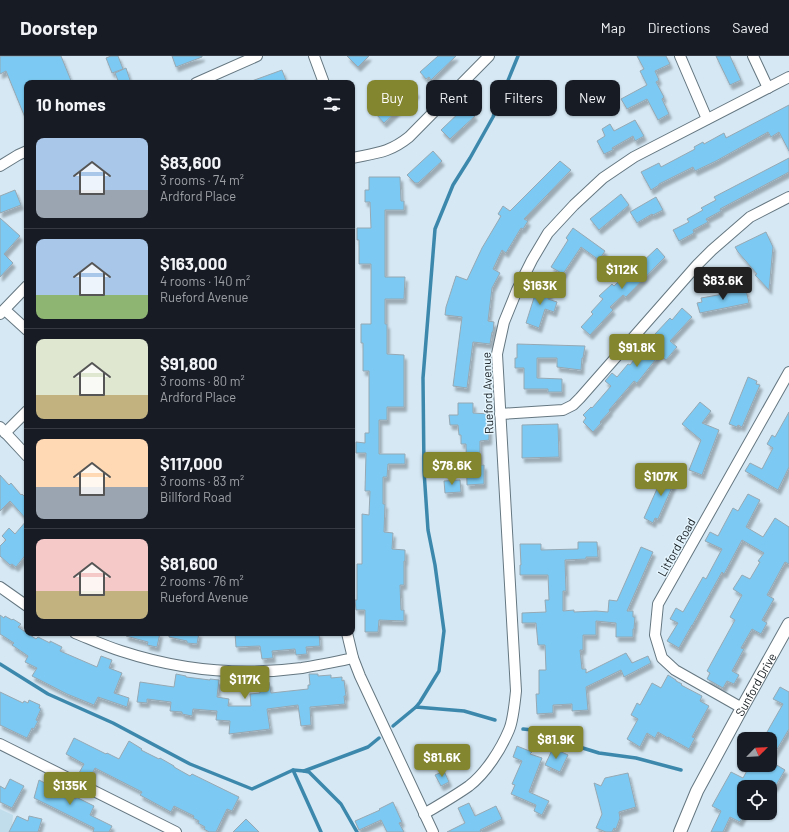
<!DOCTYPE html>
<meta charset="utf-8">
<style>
body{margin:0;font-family:Barlow,sans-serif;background:#20242c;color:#f1f3f6;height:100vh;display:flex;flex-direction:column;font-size:15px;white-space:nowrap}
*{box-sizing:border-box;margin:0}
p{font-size:13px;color:#9ea1a6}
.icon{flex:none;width:22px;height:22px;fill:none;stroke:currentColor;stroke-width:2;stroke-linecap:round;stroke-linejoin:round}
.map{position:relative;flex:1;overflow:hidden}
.panel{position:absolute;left:24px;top:24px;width:331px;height:556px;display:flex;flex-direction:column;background:#171b24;border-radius:8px;box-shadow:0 1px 3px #0004}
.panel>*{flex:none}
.guide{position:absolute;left:367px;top:24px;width:362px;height:36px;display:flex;gap:8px}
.needle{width:26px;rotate:66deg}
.buttons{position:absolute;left:737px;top:676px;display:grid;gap:8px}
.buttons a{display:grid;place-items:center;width:40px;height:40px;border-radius:8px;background:#171b24;box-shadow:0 1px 3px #0004;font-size:20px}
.price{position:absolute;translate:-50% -34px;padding:0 9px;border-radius:4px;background:#84852f;color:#fff;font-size:13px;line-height:26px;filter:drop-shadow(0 1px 2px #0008)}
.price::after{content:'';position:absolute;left:50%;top:24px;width:12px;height:9px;margin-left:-6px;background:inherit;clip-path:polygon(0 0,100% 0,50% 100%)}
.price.active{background:#222;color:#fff}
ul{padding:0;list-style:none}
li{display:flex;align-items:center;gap:12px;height:100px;padding:0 12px}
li+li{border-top:1px solid #363941}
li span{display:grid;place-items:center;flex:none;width:112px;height:80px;border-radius:8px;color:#555}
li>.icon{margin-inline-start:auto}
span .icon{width:48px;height:48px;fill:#fffc;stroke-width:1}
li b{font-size:17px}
h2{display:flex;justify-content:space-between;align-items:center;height:48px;padding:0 12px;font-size:17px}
.chip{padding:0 14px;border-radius:8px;background:#171b24;box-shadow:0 1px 3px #0004;font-size:14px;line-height:36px}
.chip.active{background:#84852f;color:#fff}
header{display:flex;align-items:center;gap:24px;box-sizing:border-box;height:56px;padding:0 20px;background:#171b24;border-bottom:1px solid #363941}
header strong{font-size:19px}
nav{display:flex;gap:22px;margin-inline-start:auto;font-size:14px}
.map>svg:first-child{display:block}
.built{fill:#c1ddec}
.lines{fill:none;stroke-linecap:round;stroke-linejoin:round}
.stream{stroke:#3c88ad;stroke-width:3.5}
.building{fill:#7bcaf3;stroke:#96a8b3;filter:url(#shadow)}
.minor-casing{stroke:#657780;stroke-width:12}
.tertiary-casing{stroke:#657780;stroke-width:14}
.minor{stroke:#fff;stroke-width:10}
.tertiary{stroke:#fff;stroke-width:12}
.labels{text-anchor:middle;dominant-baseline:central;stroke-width:3;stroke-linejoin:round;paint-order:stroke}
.street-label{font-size:12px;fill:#151c20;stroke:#e5f5fe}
</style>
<header>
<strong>Doorstep</strong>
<nav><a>Map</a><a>Directions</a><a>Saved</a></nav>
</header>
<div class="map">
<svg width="789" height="776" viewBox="0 0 789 776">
<defs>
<filter id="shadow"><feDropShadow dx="2.5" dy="4.5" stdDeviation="1" flood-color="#0004"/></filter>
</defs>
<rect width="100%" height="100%" fill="#d5e8f4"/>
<polygon class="built" points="0,753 13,759 12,770 9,776 0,776"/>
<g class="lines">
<g class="stream">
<polyline points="0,608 48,638 113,667 190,708 252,733 293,714 304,715 368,691 379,682"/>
<polyline points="416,651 420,646 439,615 444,575 435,509 428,474 424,415 423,322 435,173 453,129 470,102 493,61 518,0"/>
<polyline points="393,670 416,651 464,655 495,664"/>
<polyline points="523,673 552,676 573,689 599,697 636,702 681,714"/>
<polyline points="293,714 321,776"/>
<polyline points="304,715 309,716 341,748 357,776"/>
</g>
</g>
<g class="building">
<polygon points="0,0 61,0 72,27 27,27 26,64 6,15 0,18"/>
<polygon points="111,0 118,0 123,13 112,17 106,2"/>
<polygon points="172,0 202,0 202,1 176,11"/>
<polygon points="347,0 369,0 358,11"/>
<polygon points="438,0 456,0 431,24 429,21 426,23 420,16"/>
<polygon points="637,0 666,0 670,8 655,15 659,24 656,26 664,41 662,43 669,58 658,64 647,43 627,53 621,43 647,29 640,15 644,13"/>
<polygon points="716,0 730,0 741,24 730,29"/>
<polygon points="126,12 131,27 119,27 115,17"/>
<polygon points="282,14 287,27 249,27 249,26"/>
<polygon points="409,28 417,37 384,67 376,58"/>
<polygon points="789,49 789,95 779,76 771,81 768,76 716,105 695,115 693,111 659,128 659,129 651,134 641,116 659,107 661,111 695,93 694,91 703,86 704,88 724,77 726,82"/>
<polygon points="466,50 475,60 450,83 441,74"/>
<polygon points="635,64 644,80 635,85 633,80 612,92 613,94 604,98 597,85 605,80 602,73 610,68 614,75"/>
<polygon points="433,95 442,105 418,127 415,127 407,119"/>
<polygon points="789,102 789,116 720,153 721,155 706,163 708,166 693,174 694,177 679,185 673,174 689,166 687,163 703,154 701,152 716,144 714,141"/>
<polygon points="560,105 571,114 524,163 528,165 523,173 521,172 506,197 502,194 493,213 500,217 492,232 488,265 494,266 493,276 492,276 490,288 473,286 467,332 453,330 462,261 445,259 446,251 456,220 467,224 482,192 501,160 498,158 503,150 510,155"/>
<polygon points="369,121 400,121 401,145 404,145 404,154 385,154 385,221 405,221 404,243 385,243 385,268 387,268 387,298 404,299 404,351 387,351 387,364 379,364 379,398 405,398 405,408 388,408 387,421 383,421 383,448 385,448 384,476 393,477 392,493 405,494 405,505 404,505 404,529 400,529 401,554 404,554 404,565 379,564 378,576 365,576 365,554 356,554 355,544 357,544 357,508 362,508 362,458 369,459 370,435 365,435 366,397 356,397 356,386 365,387 365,377 369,377 369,315 363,315 363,287 361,287 361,268 371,268 371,208 359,208 359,184 357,184 357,172 371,172 370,146 365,146 365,134 369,134"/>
<polygon points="15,134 21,149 0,157 0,140"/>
<polygon points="621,138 629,149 599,174 590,163"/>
<polygon points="656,141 663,154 653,159 652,158 637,167 630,156"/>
<polygon points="0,162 20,180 4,198 13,207 0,221"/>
<polygon points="573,172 605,195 599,204 581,191 563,218 551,211 568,184 566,182"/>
<polygon points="766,176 773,191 769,234 755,219 757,218 738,196 735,191"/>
<polygon points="657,192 665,201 626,241 623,239 610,251 613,254 590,279 581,271 593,258 591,256 603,243 599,240 612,228 614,230 637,208 638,210"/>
<polygon points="538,229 551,234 548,243 557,246 554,256 545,253 539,272 526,267"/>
<polygon points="746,234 749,247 700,257 697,247 702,246 701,242"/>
<polygon points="682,252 692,261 670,285 677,291 666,304 660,298 637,327 634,325 609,354 610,355 600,366 601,367 593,376 583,366 586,362 583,359 591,351 592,352 611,330 605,325 612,317 617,321 628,308 630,309 655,278 670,262 672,264"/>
<polygon points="517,288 585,290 583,302 582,302 581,314 557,311 557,302 537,302 537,322 562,323 562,336 548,336 548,333 524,333 524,312 515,312 515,302 517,302"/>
<polygon points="748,321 757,325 756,328 760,329 742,371 738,369 737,371 729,368"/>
<polygon points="700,346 711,355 702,367 719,374 702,419 689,414 701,384 682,368"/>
<polygon points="458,347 473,347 473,357 489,358 489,384 480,385 480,409 484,409 484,428 467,429 466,388 461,388 461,379 459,379 458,369 450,369 449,359 458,359"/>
<polygon points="789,356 789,411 778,434 745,415 750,407 762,413 773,392 767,388 772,379 775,381"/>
<polygon points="558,368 559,401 522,402 522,369"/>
<polygon points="665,415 677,420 658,463 655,462 653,467 644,462"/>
<polygon points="0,419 9,429 11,427 21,439 22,438 27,443 27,497 16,511 12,508 10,509 0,500 0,490 6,484 2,480 9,472 15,478 27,464 10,445 0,455"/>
<polygon points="460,424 461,436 445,437 444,425"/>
<polygon points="748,438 760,444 746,471 763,481 775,462 789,471 789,508 785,506 767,539 774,543 762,564 767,567 761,578 752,573 741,592 744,593 732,615 739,619 734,628 727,625 723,632 707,623 710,617 707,615 735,564 730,561 742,539 733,533 742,519 750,523 760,506 758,505 764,497 742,484 724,518 722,516 692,570 692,569 679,592 667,585 678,567 670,563 676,552 683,556 703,521 706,523 722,493 705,485 710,476 718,480 733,452 738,455"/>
<polygon points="578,486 597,486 598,501 586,501 586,503 565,504 566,535 563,535 563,555 574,554 574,556 596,555 608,556 609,544 617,545 641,491 653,496 627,555 633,555 633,561 635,561 634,573 633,573 633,581 616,581 616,567 596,565 596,579 583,579 583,594 580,594 582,613 586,613 586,617 626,597 632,607 648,600 651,607 624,621 621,614 586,631 588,654 572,655 572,648 553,649 553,657 537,658 536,638 539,638 539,614 546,614 545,589 538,589 536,567 522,567 522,557 546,556 545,544 549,544 548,519 520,519 520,509 521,509 520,488 541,488 541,494 578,493"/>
<polygon points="0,559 4,562 5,560 12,564 13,563 21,568 18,571 36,583 38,581 50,587 50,585 62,591 60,595 97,611 101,600 112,604 109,612 122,617 114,637 129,642 127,651 98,641 94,649 67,638 32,620 37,612 25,606 28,600 12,589 14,587 0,578"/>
<polygon points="126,577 160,577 157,591 147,589 148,586 126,580"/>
<polygon points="169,577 199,577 197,588 187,587 187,585 169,581"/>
<polygon points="235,577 319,577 320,590 306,591 307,598 296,599 295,593 272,595 273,602 262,603 260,590 236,591"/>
<polygon points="176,618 186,620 186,621 210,624 210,623 219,624 217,641 229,643 228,650 251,650 250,638 260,637 259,627 269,626 271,637 308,633 308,629 310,629 309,618 318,618 318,620 331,619 331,622 342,621 342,625 344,624 346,640 344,640 345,648 310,651 311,669 301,670 298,649 267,653 270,673 229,678 230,665 216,664 217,655 193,653 192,660 182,658 182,656 170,655 171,646 147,643 147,647 137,646 140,626 174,631"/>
<polygon points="668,619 676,624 676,625 682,628 681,629 702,640 700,645 709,650 692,681 695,682 689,693 668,681 668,682 658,676 655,682 647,677 640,691 627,683 638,663 631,659 637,647 640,649 652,627 661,632"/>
<polygon points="780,631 789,636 789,673 770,705 770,683 763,683 783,648 773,643"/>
<polygon points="0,636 23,647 24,645 28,647 29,644 40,649 39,652 41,653 36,664 38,665 34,673 32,672 27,682 0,669"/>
<polygon points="74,682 106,698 107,697 119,703 129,685 142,693 141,694 159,703 160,702 174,710 174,711 190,720 192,718 239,741 232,755 227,753 216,776 209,776 204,773 205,771 198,767 199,765 193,762 194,760 174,750 171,756 140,739 142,736 95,712 90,722 79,717 84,708 66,698"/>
<polygon points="517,690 532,696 530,698 542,702 529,736 549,745 542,759 534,755 536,749 511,738 515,729 512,728 522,705 513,701"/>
<polygon points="553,692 568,699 560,716 545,709"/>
<polygon points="451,693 455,704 439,709 435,698"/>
<polygon points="770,705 785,714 775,731 744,731 744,758 740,766 730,761 723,776 711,776 721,755 712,750 731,716 743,722 750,709 770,709"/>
<polygon points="444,715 449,726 441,730 435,719"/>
<polygon points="628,717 636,751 619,756 620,762 616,773 614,772 612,776 606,776 596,772 602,758 594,727 601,730 605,722"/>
<polygon points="10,723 24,730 12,752 0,746 0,730 5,733"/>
<polygon points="39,724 76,743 76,741 94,750 90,759 112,770 109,776 93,776 94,772 34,742"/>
<polygon points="393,746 402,766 399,767 404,776 387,776 381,764 359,774 355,765 380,754 379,753"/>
<polygon points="469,747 475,760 496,750 502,763 480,774 481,776 447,776 465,767 458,752"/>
<polygon points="17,760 28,765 29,760 42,763 38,776 9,776"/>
<polygon points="246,763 259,776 233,776"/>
</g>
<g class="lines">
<defs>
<g id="minor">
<polyline points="314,0 324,27"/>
<polyline points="680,0 707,63"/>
<polyline points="753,0 768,32"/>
<polyline points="196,27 257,0"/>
<path d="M352,102C376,97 389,97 409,81L489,0"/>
<polyline points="0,110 18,99 27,95"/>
<polyline points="5,254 27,274"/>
<polyline points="0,258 27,230"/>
<polyline points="500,358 563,354 573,349 580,342 697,209 712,194 750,161 789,141"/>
<polyline points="0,371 27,400"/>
<polyline points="5,377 27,355"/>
<polyline points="0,531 27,550"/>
<path d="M75,577C90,583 105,590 121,595C179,614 242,620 302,612C319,609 336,606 353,602"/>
<polyline points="347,577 353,602 360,620 433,776"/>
<polyline points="742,652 675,614 662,602 655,579 658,548 789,316"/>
<polyline points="0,688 176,776"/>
<path d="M424,758C439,749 455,740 469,730C486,717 501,693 509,674C513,665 515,645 516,635L497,298L504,266L517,234L532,204L548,177L574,149L603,122L634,101L789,21"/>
</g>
<g id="tertiary">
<path id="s1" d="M680,776L697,735L742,652L789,568"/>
</g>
</defs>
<use href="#minor" class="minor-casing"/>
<use href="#tertiary" class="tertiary-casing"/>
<use href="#minor" class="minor"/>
<use href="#tertiary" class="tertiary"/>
</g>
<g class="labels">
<g class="street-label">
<text transform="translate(487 337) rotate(-92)">Rueford Avenue</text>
<text transform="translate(676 491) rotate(-61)">Litford Road</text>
<text stroke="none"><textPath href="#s1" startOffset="166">Sunford Drive</textPath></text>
</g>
</g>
</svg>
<div class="buttons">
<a><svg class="needle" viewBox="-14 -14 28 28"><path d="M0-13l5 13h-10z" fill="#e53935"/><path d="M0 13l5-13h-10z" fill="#9ea1a6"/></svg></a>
<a><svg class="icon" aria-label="locate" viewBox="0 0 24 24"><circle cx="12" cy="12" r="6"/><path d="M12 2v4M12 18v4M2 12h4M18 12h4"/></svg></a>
</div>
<b class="price" style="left:622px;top:234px">$112K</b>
<b class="price active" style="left:723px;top:245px">$83.6K</b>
<b class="price" style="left:540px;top:250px">$163K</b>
<b class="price" style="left:637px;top:312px">$91.8K</b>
<b class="price" style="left:452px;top:430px">$78.6K</b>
<b class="price" style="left:661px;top:441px">$107K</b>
<b class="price" style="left:245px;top:644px">$117K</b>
<b class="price" style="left:556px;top:704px">$81.9K</b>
<b class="price" style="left:442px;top:722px">$81.6K</b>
<b class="price" style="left:70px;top:750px">$135K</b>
<div class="guide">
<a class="chip active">Buy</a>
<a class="chip">Rent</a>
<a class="chip">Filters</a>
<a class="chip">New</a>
</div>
<section class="panel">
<h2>10 homes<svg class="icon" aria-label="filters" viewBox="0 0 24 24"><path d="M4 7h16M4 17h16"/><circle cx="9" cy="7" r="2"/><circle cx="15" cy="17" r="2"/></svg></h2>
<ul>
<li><span style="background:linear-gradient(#a9c7e8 65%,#9aa5b1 0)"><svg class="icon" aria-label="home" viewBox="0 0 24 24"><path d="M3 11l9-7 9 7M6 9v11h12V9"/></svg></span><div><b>$83,600</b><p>3 rooms · 74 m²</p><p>Ardford Place</p></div></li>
<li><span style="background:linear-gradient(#a9c7e8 70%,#8fb573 0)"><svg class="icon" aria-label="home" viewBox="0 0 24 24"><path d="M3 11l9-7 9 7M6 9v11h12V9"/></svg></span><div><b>$163,000</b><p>4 rooms · 140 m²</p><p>Rueford Avenue</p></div></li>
<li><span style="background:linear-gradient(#dfe7d0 70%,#c2b280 0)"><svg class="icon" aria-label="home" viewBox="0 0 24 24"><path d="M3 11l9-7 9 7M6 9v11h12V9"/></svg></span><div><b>$91,800</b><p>3 rooms · 80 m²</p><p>Ardford Place</p></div></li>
<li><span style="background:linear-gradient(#ffd9b3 60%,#9aa5b1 0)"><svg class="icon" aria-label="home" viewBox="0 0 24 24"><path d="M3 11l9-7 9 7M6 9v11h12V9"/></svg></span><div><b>$117,000</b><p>3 rooms · 83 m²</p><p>Billford Road</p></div></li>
<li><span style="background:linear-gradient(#f6c9c9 65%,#c2b280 0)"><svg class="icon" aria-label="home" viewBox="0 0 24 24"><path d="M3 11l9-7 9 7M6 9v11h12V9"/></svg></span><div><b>$81,600</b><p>2 rooms · 76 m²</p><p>Rueford Avenue</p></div></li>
</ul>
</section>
</div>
